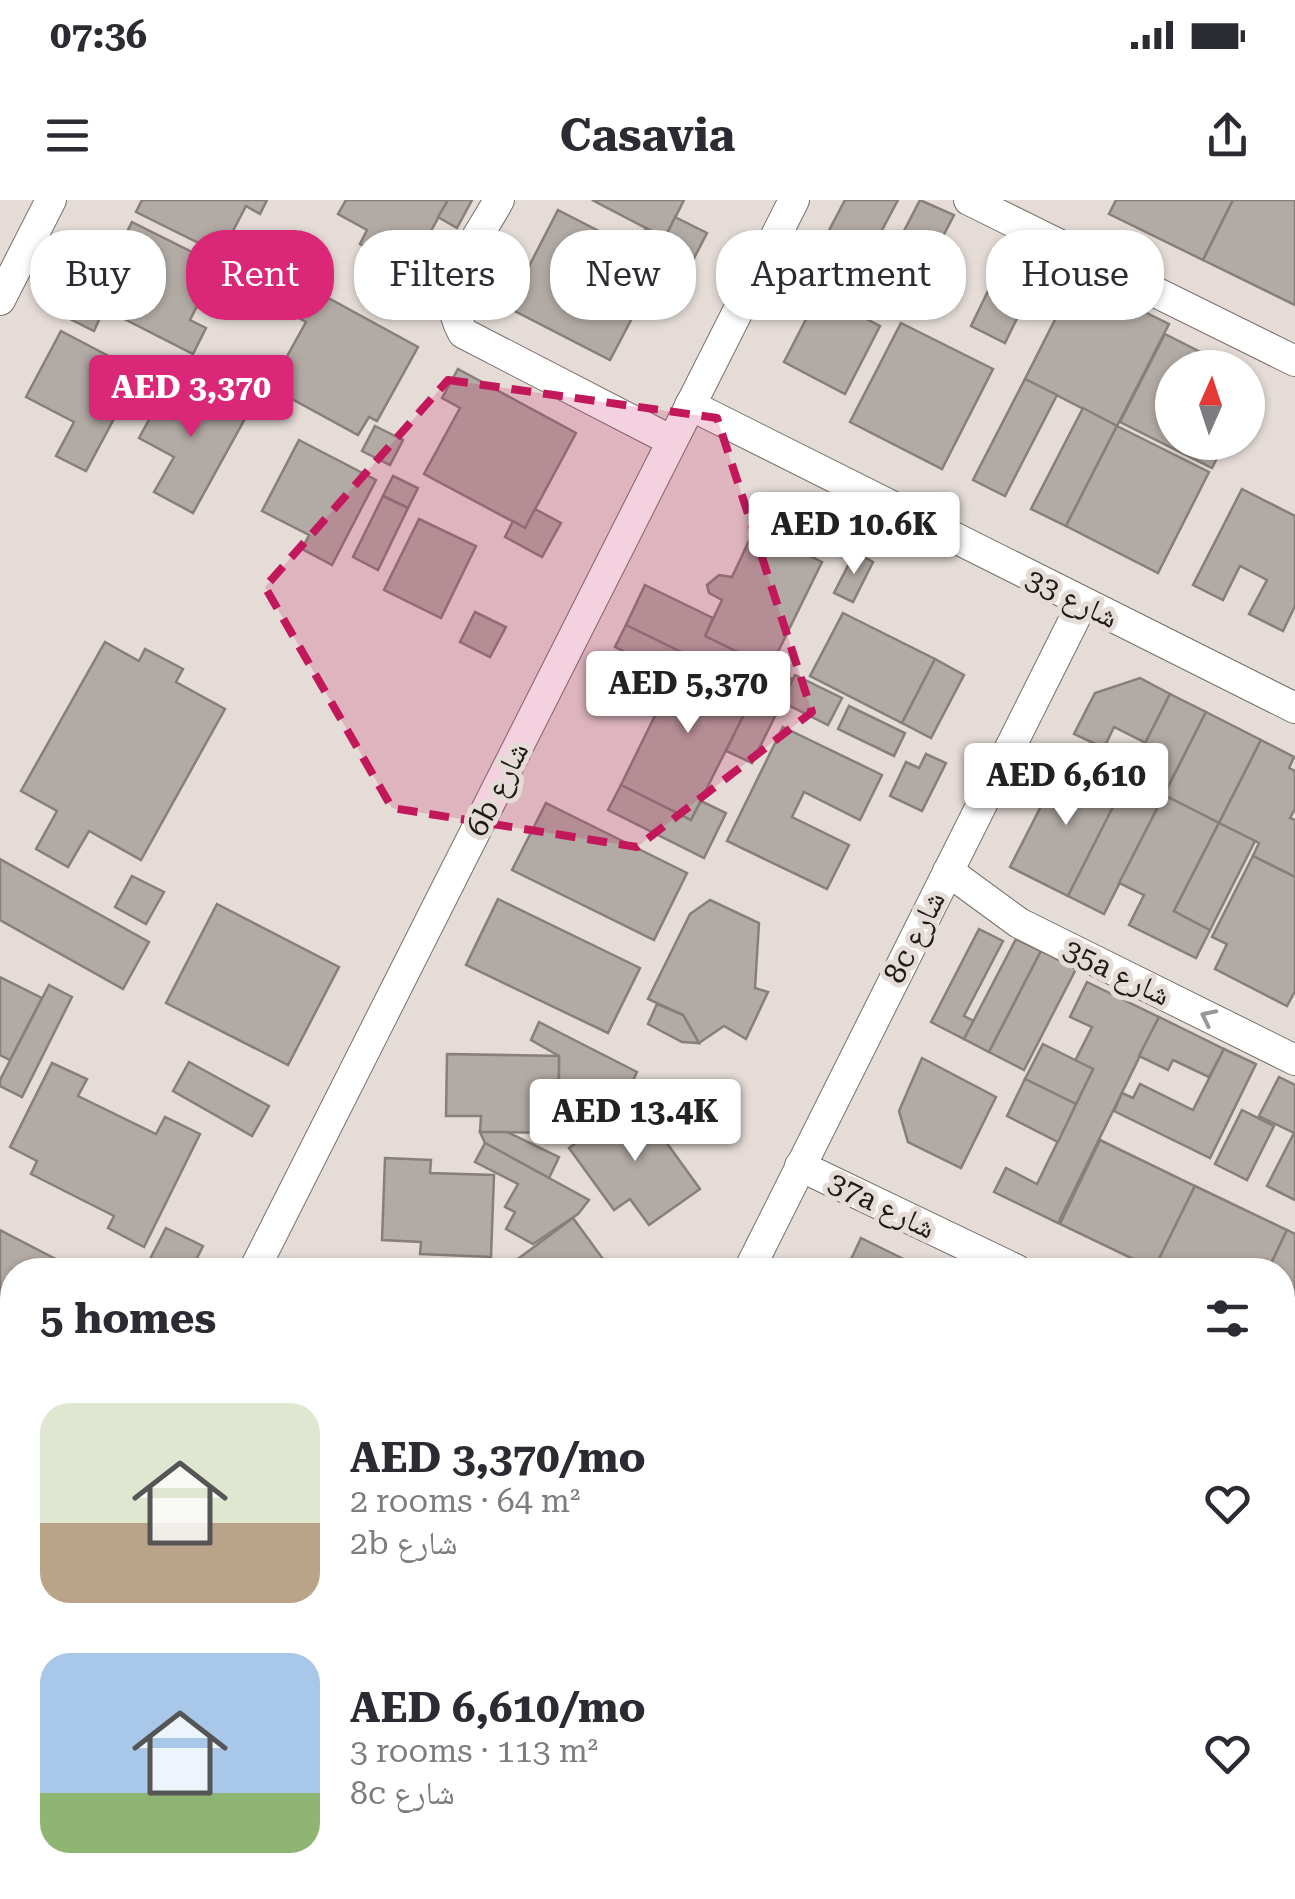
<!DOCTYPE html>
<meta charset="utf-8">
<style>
body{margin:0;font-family:"Roboto Serif","Noto Naskh Arabic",serif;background:#f7f7f7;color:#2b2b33;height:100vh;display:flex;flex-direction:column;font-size:38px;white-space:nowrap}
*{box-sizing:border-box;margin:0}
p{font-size:32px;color:#7c7c81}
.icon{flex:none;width:55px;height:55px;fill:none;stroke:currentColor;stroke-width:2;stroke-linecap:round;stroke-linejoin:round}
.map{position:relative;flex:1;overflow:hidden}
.details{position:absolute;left:0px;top:1058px;width:1295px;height:642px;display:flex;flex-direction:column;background:#fff;border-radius:40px 40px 0 0;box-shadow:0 2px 8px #0004}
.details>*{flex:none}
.hud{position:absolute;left:30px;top:30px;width:1235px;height:90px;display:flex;gap:20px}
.needle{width:65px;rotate:3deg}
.controls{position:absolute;left:1155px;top:150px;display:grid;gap:20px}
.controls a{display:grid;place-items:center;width:110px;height:110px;border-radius:50%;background:#fff;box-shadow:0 2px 8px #0004;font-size:50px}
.price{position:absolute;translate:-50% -85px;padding:0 22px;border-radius:10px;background:#fff;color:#222;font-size:32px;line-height:65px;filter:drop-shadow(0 2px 5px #0008)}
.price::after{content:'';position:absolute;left:50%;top:60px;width:30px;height:22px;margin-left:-15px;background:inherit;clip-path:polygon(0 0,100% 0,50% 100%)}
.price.selected{background:#db2777;color:#fff}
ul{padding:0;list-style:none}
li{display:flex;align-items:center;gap:30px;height:250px;padding:0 40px}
li span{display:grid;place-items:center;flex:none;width:280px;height:200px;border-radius:30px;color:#555}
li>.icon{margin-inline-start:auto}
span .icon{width:120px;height:120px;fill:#fffc;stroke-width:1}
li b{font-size:42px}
h2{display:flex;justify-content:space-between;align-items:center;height:120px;padding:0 40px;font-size:42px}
.chip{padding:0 35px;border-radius:40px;background:#fff;box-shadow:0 2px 8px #0004;font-size:35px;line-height:90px}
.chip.selected{background:#db2777;color:#fff}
.status{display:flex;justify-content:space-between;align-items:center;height:70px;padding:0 50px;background:#fff;direction:ltr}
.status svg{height:28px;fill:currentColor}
header{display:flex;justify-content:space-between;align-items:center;height:130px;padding:0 40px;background:#fff;font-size:45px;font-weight:700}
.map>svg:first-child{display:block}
.building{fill:#b2aaa4;stroke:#877f7a;stroke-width:2.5}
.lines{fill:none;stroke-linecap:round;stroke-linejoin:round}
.lane-casing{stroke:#78706b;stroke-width:18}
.street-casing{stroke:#78706b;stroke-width:32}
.lane{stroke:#fff;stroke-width:15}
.street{stroke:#fff;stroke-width:30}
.oneway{stroke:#999897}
.marked{fill:#c2185b;fill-opacity:0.2;stroke:#c2185b;stroke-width:8;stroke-dasharray:20 12;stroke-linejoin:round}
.labels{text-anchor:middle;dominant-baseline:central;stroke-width:10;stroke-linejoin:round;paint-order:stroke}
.street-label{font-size:30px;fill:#1d1a18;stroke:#e5dcd7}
</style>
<div class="status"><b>07:36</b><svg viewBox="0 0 49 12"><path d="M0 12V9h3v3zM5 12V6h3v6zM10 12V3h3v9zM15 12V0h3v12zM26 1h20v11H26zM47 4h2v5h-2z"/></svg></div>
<header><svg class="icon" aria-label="menu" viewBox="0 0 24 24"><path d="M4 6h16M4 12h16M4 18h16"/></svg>Casavia<svg class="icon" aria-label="share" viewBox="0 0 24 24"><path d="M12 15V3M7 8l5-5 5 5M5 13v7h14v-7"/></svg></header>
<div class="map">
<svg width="1295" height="1699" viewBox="0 0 1295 1699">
<rect width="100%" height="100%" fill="#e5dcd7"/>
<g class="building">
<polygon points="142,0 267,0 260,14 246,6 221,54 136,12"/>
<polygon points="346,0 448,0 409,71 360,44 367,30 338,14"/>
<polygon points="448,0 472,0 457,28 438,17"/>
<polygon points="592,0 684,0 665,38"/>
<polygon points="845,0 898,0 856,79 815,57"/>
<polygon points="920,0 954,15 911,98 878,81"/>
<polygon points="1116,0 1233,0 1203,60 1109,14"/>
<polygon points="1233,0 1295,0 1295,105 1203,60"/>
<polygon points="558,10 661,63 610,160 493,100 510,68 524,76"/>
<polygon points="675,17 707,33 691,64 641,38 646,28 665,38"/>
<polygon points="132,22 218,65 190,120 206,128 193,154 91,102"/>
<polygon points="641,38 691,64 675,94 651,81 661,63 636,49"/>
<polygon points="1010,46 1044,63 1005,143 971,126"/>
<polygon points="71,77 97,90 91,102 104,109 94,131 54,111"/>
<polygon points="1076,78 1169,124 1117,226 1025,179"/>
<polygon points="301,83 418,147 377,221 369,217 358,235 270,187 306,122 286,111"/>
<polygon points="819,94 880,126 845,194 784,162"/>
<polygon points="901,123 993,169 942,269 850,222"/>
<polygon points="61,131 139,172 86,271 56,256 74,222 26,197"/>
<polygon points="1165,134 1232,168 1172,168 1172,242 1225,242 1212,268 1120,222"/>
<polygon points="458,169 576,233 525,328 424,274 460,208 442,198"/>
<polygon points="173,176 247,215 193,313 154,292 174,257 139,238"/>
<polygon points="1025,179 1057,195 1005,296 973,280"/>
<polygon points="1083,208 1117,226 1066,326 1031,309"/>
<polygon points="375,226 403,240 390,265 362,251"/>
<polygon points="1117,226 1209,272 1158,373 1066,326"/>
<polygon points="299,240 376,280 332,365 302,349 309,335 262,311"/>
<polygon points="393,276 418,288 408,308 383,296"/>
<polygon points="1242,289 1295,316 1295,406 1283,431 1249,414 1267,380 1240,366 1223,400 1193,385"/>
<polygon points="383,296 408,308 378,370 353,357"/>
<polygon points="535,309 561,323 542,357 505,337 513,321 525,328"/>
<polygon points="419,319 476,346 441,418 384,390"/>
<polygon points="755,328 822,362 770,468 705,436 722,400 709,393 707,385 719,375 732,377"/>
<polygon points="855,352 873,362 853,402 834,393"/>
<polygon points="645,385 713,418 705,436 794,480 782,502 626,425"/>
<polygon points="475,412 506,427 490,457 460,442"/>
<polygon points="843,413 935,459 902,523 810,476"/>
<polygon points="626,425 681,452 670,474 615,447"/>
<polygon points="105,442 139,461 145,449 183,469 176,482 225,509 141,660 89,631 68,667 36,649 57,611 21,591"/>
<polygon points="681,452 756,490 691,620 621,585 666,493 658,489"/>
<polygon points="935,459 964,475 931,538 902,523"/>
<polygon points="795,475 842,498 828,525 782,502"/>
<polygon points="1140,478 1170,494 1146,543 1114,527 1104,548 1074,534 1095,493"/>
<polygon points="756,490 782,502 752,563 726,551"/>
<polygon points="1170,494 1206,512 1164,595 1128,577"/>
<polygon points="849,506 905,533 894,556 838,529"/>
<polygon points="1206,512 1261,540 1219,623 1164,595"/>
<polygon points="783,527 882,575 860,620 804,592 792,617 849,645 827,689 727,641"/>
<polygon points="1261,540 1294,557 1289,568 1295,571 1295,609 1290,618 1295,620 1295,677 1253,656 1259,643 1219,623"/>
<polygon points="1097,545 1135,564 1122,590 1084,571"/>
<polygon points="926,554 946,563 922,611 890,596 906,562 919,568"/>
<polygon points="1064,561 1122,590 1068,696 1010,667"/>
<polygon points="1128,577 1164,595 1104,714 1068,696"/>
<polygon points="621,585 691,620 701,601 726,613 704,658 608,610"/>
<polygon points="1164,595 1219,623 1174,711 1210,730 1196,758 1129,725 1144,695 1119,683"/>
<polygon points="546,603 687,673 654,740 512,670"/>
<polygon points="1219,623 1255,641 1210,730 1174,711"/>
<polygon points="1253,656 1295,677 1295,791 1287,806 1215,769 1227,744 1212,737"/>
<polygon points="0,659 149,742 123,789 0,720"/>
<polygon points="132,676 164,692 146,724 115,707"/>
<polygon points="498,699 640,768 608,833 466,765"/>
<polygon points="710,700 759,723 755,788 768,792 746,839 724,826 699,843 683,815 648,799 690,714"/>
<polygon points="217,704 339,767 288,865 166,803"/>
<polygon points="979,729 1003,741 964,816 974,821 964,839 931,822"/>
<polygon points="1016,739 1041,751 989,852 964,839"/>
<polygon points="1041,751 1076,769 1024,870 989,852"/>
<polygon points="0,777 42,798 10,860 0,855"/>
<polygon points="1087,782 1159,817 1058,1023 994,992 1006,968 1037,984 1093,869 1075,861 1092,827 1070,817"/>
<polygon points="49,785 72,797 22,897 0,886 0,880"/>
<polygon points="657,804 683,815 699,843 682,842 648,824"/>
<polygon points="1159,817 1224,849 1209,877 1173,860 1168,870 1139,856"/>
<polygon points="539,822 637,872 627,893 612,884 603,905 559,889 559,856 531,840"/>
<polygon points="1043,844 1093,869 1076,904 1025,879"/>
<polygon points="1224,849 1256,864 1210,958 1114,911 1122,893 1133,898 1140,884 1193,910"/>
<polygon points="447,854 559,856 558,933 480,932 481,916 446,916"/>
<polygon points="922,858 996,897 961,968 908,942 899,911"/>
<polygon points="189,862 269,906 252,936 173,891"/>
<polygon points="52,863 87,879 78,896 156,934 165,917 200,934 144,1047 108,1028 114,1016 31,974 37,961 10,947"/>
<polygon points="1279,877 1295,885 1295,1000 1267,986 1294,933 1259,916"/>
<polygon points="1025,879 1076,904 1058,942 1007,916"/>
<polygon points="635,899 700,989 649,1025 630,999 614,1010 569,948"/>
<polygon points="1242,910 1274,926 1247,980 1215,964"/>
<polygon points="480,932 507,932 559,957 549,978 485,943"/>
<polygon points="1100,940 1195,986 1154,1069 1060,1024"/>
<polygon points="485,943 549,978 589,1000 578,1014 533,1044 506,1029 515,1012 505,1007 518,984 475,962"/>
<polygon points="385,958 431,960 430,973 494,975 491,1057 420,1054 421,1042 382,1040"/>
<polygon points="1195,986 1287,1030 1268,1070 1154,1069"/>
<polygon points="573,1018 611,1070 515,1070 511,1064"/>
<polygon points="166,1028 203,1046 191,1070 158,1070 147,1065"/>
<polygon points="0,1030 77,1070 12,1070 12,1146 0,1139"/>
<polygon points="1287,1030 1295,1034 1295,1137 1282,1131 1282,1070 1268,1070"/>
<polygon points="861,1038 926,1070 846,1070"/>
<polygon points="1295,1247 1295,1306 1294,1309 1282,1303 1282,1273"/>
<polygon points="0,1267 12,1288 12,1384 0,1382"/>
<polygon points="1282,1321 1295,1327 1294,1485 1282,1479"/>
<polygon points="1282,1508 1295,1514 1294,1630 1282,1624"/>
<polygon points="436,1688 517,1688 511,1699 430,1699"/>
<polygon points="705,1688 817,1688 812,1699 718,1699 703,1692"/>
</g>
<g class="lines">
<defs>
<g id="lane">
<polyline points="0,1176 12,1182"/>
<polyline points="1282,1227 1294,1203"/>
<polyline points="1282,1494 1295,1500"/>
</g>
<g id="street">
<path d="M499,0C477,41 436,87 463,133L672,241"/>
<polyline points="969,0 1295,161"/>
<polyline points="0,100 51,0"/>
<polyline points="690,205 1295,508"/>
<polyline points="948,671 1019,723 1295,860"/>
<polyline points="800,966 1017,1070"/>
<polyline points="254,1070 794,0"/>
<polyline points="749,1070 1082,404"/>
<polyline points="1282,1197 1295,1203"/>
<polyline points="0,1483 12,1490"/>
<polyline points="0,1571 12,1546"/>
<polyline points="1271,1688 1294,1699"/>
<polyline points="365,1699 370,1688"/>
<polyline points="873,1699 879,1688"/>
</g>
</defs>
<use href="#lane" class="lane-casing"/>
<use href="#street" class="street-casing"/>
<use href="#lane" class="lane"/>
<use href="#street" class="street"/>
</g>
<defs><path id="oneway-chevron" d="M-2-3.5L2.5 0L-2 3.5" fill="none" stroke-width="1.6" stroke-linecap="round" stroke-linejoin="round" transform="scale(2.5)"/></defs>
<use class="oneway" href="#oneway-chevron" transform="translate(1208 817) rotate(-154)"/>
<path class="marked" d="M448,180L717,218L812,512L637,647L392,608L265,387Z"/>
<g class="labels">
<g class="street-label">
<text transform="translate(1072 398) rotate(26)">شارع 33</text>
<text transform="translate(497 589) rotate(-63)">6b شارع</text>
<text transform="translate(914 737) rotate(-63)">8c شارع</text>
<text transform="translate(1117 772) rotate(26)">35a شارع</text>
<text transform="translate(882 1005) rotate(26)">37a شارع</text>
</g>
</g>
</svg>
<div class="controls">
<a><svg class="needle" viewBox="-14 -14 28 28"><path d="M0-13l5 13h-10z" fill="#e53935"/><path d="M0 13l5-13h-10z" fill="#7c7c81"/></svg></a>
</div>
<b class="price selected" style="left:191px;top:240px">AED 3,370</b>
<b class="price" style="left:854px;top:377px">AED 10.6K</b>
<b class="price" style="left:688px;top:536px">AED 5,370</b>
<b class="price" style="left:1066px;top:628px">AED 6,610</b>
<b class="price" style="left:635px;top:964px">AED 13.4K</b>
<div class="hud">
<a class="chip">Buy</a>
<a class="chip selected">Rent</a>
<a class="chip">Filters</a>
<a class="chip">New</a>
<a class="chip">Apartment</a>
<a class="chip">House</a>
</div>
<section class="details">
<h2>5 homes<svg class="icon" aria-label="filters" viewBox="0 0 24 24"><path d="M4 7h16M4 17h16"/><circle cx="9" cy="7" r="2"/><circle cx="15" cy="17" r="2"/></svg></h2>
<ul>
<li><span style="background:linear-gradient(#dfe7d0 60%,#b9a48a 0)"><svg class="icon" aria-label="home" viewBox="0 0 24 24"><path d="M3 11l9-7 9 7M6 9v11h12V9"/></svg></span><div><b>AED 3,370/mo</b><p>2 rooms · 64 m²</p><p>2b شارع</p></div><svg class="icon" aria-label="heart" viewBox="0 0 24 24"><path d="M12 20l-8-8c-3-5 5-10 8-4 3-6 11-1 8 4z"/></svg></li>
<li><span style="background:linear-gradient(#a9c7e8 70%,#8fb573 0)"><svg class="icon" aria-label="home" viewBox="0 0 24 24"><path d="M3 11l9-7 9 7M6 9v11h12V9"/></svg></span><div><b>AED 6,610/mo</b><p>3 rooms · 113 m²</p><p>8c شارع</p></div><svg class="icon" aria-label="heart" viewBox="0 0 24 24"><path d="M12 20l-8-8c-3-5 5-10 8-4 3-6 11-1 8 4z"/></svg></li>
</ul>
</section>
</div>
